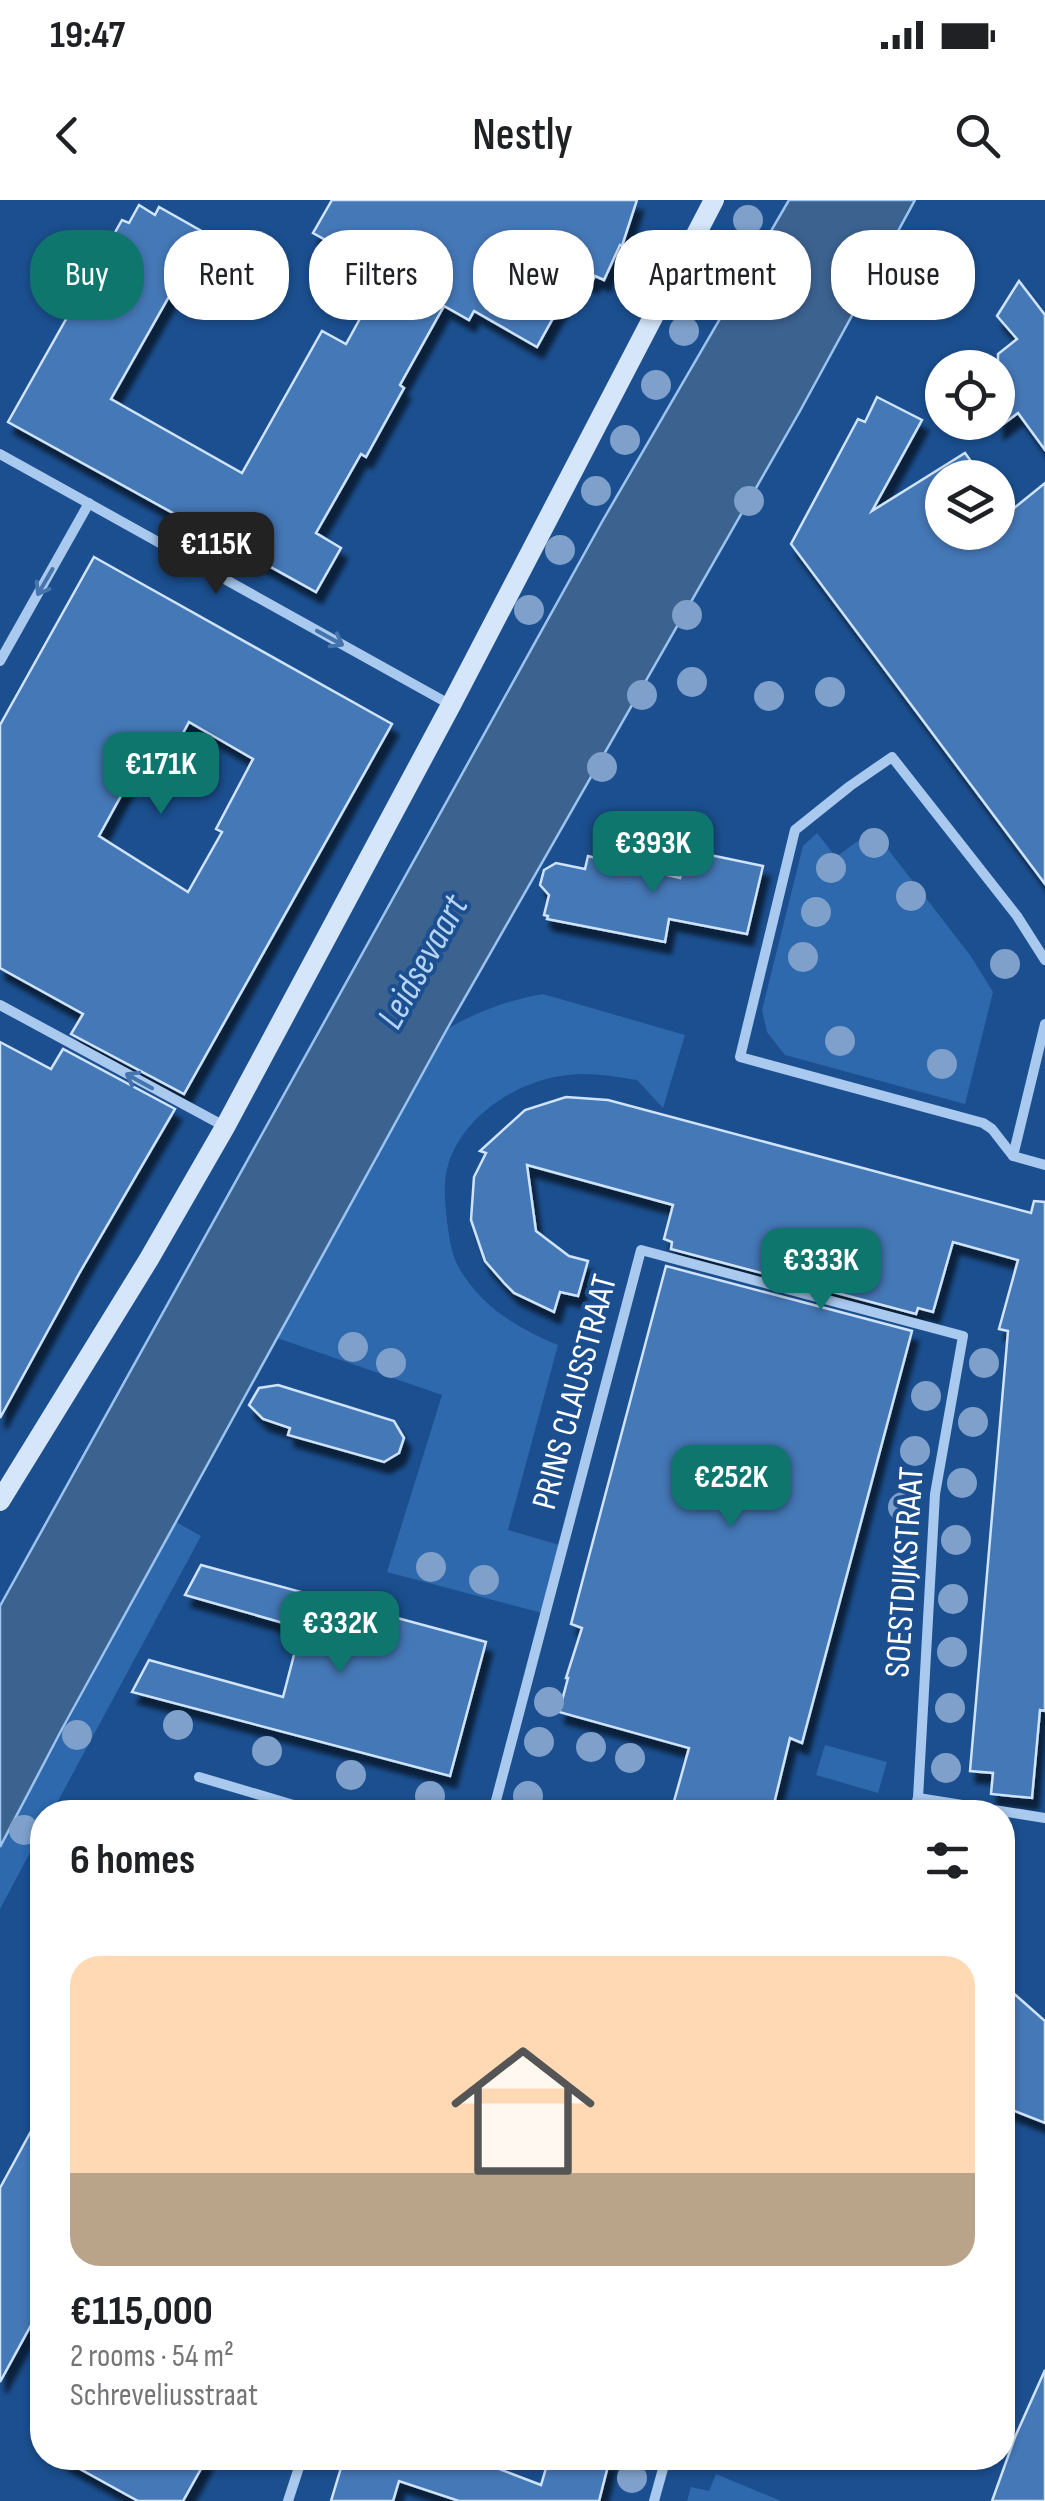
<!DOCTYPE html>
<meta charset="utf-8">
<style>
body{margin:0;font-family:"Sofia Sans Condensed",sans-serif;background:#f6f6f6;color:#202124;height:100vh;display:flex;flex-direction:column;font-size:38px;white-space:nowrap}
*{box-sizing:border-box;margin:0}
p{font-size:32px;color:#757577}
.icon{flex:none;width:55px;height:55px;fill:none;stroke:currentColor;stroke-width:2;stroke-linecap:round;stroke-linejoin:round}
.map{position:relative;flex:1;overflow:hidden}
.panel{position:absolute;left:30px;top:1600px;width:985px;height:670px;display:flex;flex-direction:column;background:#fff;border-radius:40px;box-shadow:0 2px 8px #0004}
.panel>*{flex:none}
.banner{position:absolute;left:30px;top:30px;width:985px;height:90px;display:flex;gap:20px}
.fabs{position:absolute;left:925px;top:150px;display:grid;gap:20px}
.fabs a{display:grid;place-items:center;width:90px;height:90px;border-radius:50%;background:#fff;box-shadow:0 2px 8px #0004;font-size:50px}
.price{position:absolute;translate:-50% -85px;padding:0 22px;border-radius:20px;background:#0f766e;color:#fff;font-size:32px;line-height:65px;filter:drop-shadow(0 2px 5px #0008)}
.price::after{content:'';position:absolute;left:50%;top:60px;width:30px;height:22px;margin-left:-15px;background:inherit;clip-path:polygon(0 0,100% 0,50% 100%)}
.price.on{background:#222;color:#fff}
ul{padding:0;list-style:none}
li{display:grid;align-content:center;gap:20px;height:530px;padding:0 40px}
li+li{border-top:2px solid #e0e0e0}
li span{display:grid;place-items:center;height:310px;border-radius:30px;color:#555}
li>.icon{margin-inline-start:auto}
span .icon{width:180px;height:180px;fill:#fffc;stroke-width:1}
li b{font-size:42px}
h2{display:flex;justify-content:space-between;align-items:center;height:120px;padding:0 40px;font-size:42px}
.tag{padding:0 35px;border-radius:40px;background:#fff;box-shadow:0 2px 8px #0004;font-size:35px;line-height:90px}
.tag.on{background:#0f766e;color:#fff}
.status{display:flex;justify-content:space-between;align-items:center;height:70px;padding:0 50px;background:#fff;direction:ltr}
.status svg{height:28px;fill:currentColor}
header{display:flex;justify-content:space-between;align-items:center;height:130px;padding:0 40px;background:#fff;font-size:45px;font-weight:600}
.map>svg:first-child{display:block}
.green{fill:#2e69ad}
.water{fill:#3c6290;stroke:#9cc4f0;stroke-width:2.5}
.building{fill:#4478b7;stroke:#cfe3fa;stroke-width:2.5;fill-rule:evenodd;filter:url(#shadow)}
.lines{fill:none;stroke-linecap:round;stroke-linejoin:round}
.minor{stroke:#a9c9ee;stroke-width:10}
.secondary{stroke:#d6e6fa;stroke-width:20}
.tree{fill:#7ea0ca}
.oneway{stroke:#4674ac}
.labels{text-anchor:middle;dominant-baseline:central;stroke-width:8;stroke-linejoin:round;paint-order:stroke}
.street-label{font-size:35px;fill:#fff;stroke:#1b4f8f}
.water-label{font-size:38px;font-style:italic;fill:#b5d3f5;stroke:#1b4f8f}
</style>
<div class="status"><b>19:47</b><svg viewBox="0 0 49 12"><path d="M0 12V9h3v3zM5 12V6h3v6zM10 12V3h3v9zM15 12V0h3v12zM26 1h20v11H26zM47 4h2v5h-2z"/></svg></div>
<header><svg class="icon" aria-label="back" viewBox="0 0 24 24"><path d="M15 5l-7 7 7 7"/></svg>Nestly<svg class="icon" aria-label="search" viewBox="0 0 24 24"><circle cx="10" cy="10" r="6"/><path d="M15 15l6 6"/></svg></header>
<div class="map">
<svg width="1045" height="2301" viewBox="0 0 1045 2301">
<defs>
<filter id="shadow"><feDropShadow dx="6" dy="11" stdDeviation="2.5" flood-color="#0009"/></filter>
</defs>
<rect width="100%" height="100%" fill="#1b4f8f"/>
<g class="green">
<polygon points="873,630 970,755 993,792 965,904 785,855 767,832 762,810 803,646 817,633 836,657"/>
<path d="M543,794L685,835L663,908L637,880C615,877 590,872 568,875C514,880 449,924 445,983C444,995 446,1009 447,1021C449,1036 451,1053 458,1066C480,1106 517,1128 558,1145L508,1330L563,1346L546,1414L387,1372L442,1195L277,1138L447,829C480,810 506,801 543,794Z"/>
<polygon points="176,1322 201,1336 52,1612 42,1612 42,1630 0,1709 0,1647"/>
<polygon points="825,1545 887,1562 878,1593 816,1575"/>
<polygon points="716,2274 781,2301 687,2301 691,2287 709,2291"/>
</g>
<polygon class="water" points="789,0 915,0 800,211 447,829 62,1529 0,1647 0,1406 603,320"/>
<g class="building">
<polygon points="332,0 637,0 622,46 620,45 604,80 595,76 592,82 577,75 537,147 474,111 469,120 444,106 400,185 404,188 366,257 361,254 316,333 341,348 316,392 8,222 122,20 129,23 139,5 155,15 159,7 205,33 111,199 242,273 322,131 346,144 385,73 313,33"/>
<polygon points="1019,81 1045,115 1045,250 1018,213 998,228 998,154 1017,139 997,116"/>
<polygon points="877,197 922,220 872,311 965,253 983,278 942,278 942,332 998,332 998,298 1008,313 1045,283 1045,684 791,344 858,219 865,222"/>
<path d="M94,357L392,524L184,894L71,834L83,814L0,768V525ZM189,522L253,559L216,629L222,632L188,692L99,636L138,565L160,576Z"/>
<polygon points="686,650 763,666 747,734 669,719 665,742 547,719 548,716 544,715 549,695 540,685 544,670 556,663 585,669 588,656 680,678"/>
<polygon points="0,842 51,869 63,849 175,909 80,1072 0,1218"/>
<polygon points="566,897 608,900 1031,1013 1034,1001 1045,1002 1045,1511 1040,1510 1032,1598 991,1594 993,1573 970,1571 1008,1131 999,1129 1018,1060 953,1042 933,1112 918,1108 916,1114 671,1049 672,1042 664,1039 673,1005 527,965 536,1031 569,1056 588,1061 578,1096 560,1092 554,1112 514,1093 505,1084 485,1061 471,1020 474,977 486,953 480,951 525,910"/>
<polygon points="666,1066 912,1131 802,1543 790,1538 772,1612 671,1612 689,1548 559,1512 568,1478 566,1478 582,1428 571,1424"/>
<polygon points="278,1185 394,1221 404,1238 399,1253 384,1262 288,1235 290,1228 263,1219 249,1205 259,1188"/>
<polygon points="201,1365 486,1442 450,1576 132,1492 149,1460 283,1497 301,1428 185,1395"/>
<polygon points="1002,1783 1045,1821 1045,1923 1002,1906"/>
<polygon points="42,1911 42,2105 0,2182 0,1988"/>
<polygon points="1045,2170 1045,2301 992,2301 1015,2237"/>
<polygon points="60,2258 207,2258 183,2301 138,2301"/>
<polygon points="344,2258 453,2258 480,2266 481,2262 541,2285 549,2258 610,2258 599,2301 459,2301 399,2281 393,2301 331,2301"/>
</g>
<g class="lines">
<g class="minor">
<polyline points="0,254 451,505"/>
<polyline points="0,461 89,303"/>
<polyline points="1045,760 1017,716 892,557 850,586 795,630 740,857 983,923 992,929 1013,956 1045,965"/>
<polyline points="0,805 224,926"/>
<polyline points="1013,956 1045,824"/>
<polyline points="199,1577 317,1612"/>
<polyline points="918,1598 1045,1618"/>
<polyline points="493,1612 641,1050 963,1136 935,1294 918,1598 913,1612"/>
<polyline points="288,2301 302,2258"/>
<polyline points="654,2301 666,2258"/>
</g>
<polyline class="secondary" points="0,1301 149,1059 225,927 451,505 714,0"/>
</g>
<g class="tree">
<circle cx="748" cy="20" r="15"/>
<circle cx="907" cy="67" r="15"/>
<circle cx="715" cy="76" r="15"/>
<circle cx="684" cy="131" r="15"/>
<circle cx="656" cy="185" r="15"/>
<circle cx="625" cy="240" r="15"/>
<circle cx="596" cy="291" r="15"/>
<circle cx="749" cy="301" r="15"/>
<circle cx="560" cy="350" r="15"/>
<circle cx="529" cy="410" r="15"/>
<circle cx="687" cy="415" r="15"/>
<circle cx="692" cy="482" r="15"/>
<circle cx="830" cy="492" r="15"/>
<circle cx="642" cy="495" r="15"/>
<circle cx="769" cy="496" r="15"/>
<circle cx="602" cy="567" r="15"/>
<circle cx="874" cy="643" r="15"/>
<circle cx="831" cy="668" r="15"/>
<circle cx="911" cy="696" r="15"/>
<circle cx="816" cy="712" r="15"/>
<circle cx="803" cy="757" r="15"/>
<circle cx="1005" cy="764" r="15"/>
<circle cx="840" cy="841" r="15"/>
<circle cx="942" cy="864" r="15"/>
<circle cx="353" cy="1147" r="15"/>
<circle cx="391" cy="1163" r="15"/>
<circle cx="984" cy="1163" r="15"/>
<circle cx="926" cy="1196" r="15"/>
<circle cx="973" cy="1222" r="15"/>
<circle cx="915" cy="1251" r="15"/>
<circle cx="962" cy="1283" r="15"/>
<circle cx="903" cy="1307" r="15"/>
<circle cx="956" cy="1340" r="15"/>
<circle cx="431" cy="1367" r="15"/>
<circle cx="484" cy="1380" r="15"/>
<circle cx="953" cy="1399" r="15"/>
<circle cx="952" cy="1452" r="15"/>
<circle cx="549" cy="1502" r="15"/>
<circle cx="950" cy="1508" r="15"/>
<circle cx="178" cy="1525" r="15"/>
<circle cx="77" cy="1535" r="15"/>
<circle cx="539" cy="1542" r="15"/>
<circle cx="591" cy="1547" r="15"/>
<circle cx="267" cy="1551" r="15"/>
<circle cx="630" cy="1558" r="15"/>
<circle cx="946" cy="1568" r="15"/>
<circle cx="351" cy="1575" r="15"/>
<circle cx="430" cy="1596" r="15"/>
<circle cx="528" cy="1596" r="15"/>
<circle cx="24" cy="1630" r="15"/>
<circle cx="632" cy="2278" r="15"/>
</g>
<defs><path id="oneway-shaft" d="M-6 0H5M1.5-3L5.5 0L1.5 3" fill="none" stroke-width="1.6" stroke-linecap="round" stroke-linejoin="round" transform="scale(2.5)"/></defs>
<g class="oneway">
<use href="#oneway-shaft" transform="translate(45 382) rotate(120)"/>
<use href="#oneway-shaft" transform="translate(330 438) rotate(29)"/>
<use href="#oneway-shaft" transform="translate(139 881) rotate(-151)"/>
</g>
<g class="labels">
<g class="street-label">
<text transform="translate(575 1192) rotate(-75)">PRINS CLAUSSTRAAT</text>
<text transform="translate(905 1372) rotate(-86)">SOESTDIJKSTRAAT</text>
</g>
<g class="water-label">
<text transform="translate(423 762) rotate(-61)">Leidsevaart</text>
</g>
</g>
</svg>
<div class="fabs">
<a><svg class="icon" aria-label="locate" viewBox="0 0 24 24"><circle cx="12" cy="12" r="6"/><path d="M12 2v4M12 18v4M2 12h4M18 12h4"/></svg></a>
<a><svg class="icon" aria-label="layers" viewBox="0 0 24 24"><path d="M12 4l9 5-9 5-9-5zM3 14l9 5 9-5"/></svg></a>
</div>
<b class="price on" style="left:216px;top:397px">€115K</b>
<b class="price" style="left:161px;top:617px">€171K</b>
<b class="price" style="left:653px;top:696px">€393K</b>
<b class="price" style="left:821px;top:1113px">€333K</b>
<b class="price" style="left:731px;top:1330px">€252K</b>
<b class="price" style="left:340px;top:1476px">€332K</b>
<div class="banner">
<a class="tag on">Buy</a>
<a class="tag">Rent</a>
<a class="tag">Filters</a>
<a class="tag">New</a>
<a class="tag">Apartment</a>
<a class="tag">House</a>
</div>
<section class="panel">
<h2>6 homes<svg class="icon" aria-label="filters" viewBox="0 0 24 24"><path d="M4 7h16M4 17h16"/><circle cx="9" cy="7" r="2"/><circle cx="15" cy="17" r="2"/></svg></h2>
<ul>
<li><span style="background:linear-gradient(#ffd9b3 70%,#b9a48a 0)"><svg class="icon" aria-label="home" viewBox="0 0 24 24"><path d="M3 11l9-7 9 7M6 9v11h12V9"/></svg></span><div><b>€115,000</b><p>2 rooms · 54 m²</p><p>Schreveliusstraat</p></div></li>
</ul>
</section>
</div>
